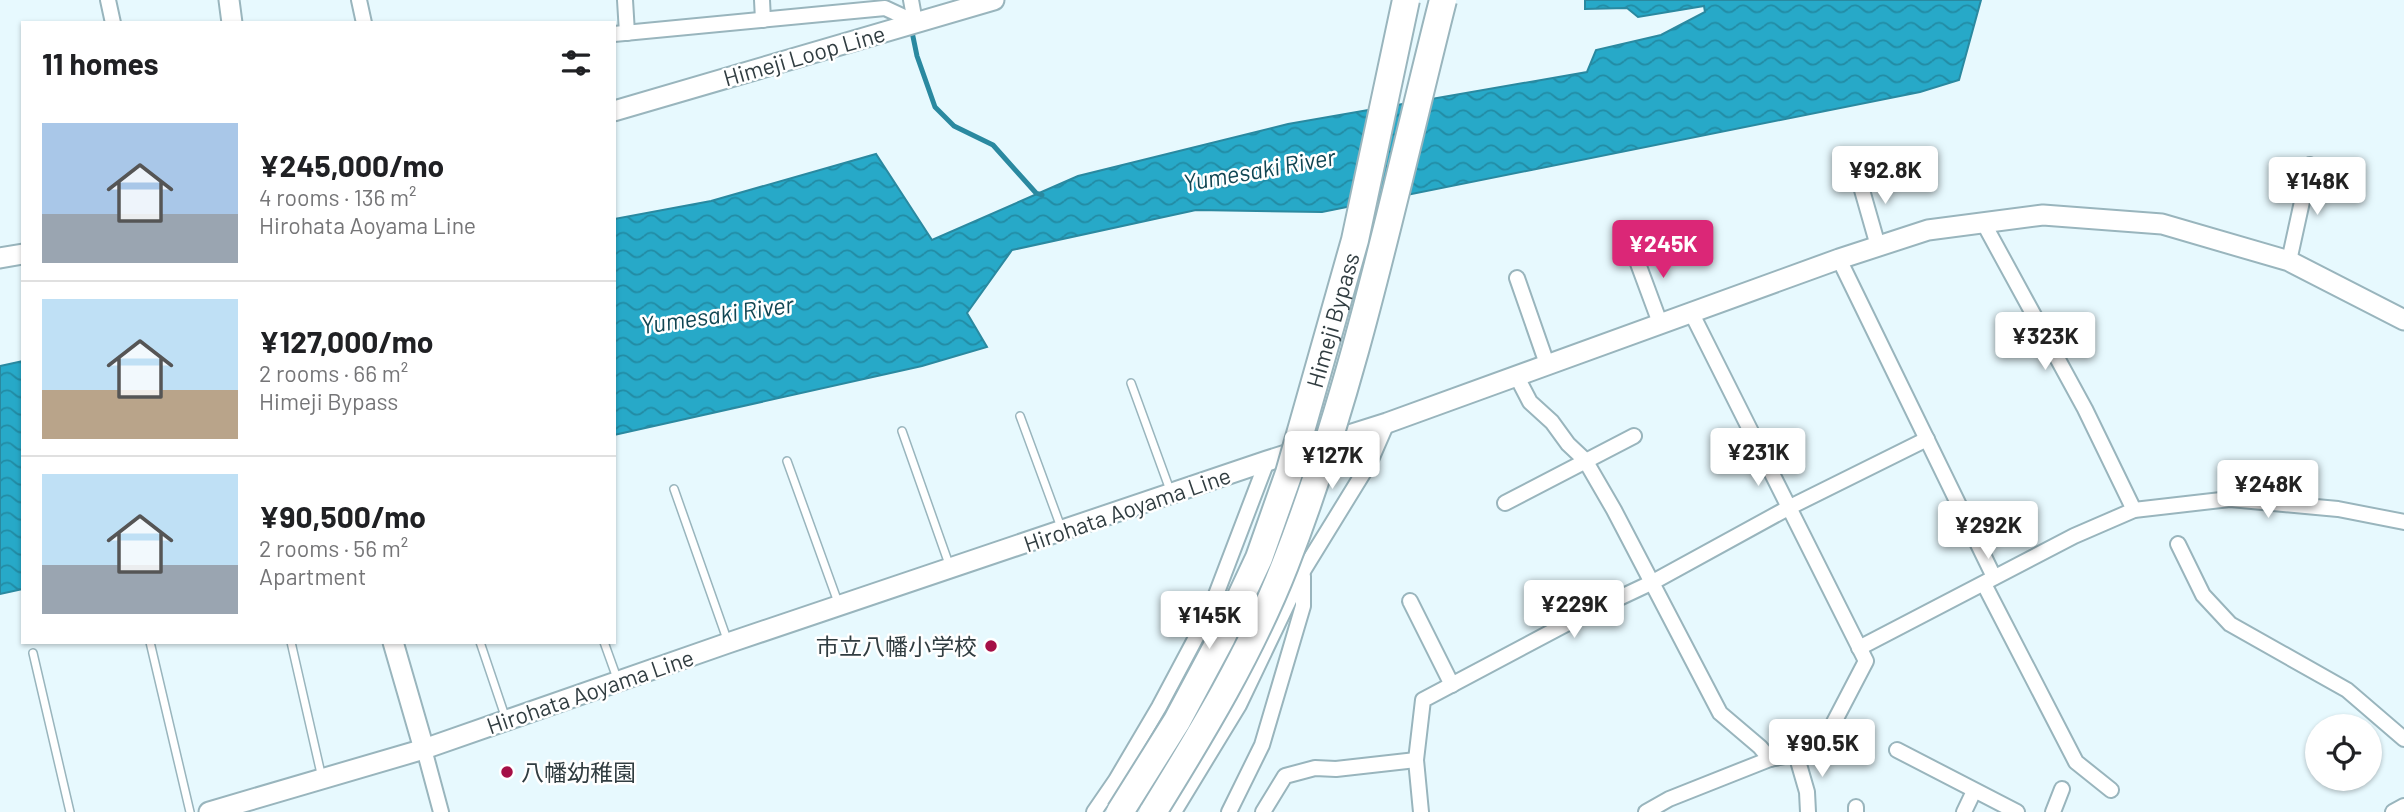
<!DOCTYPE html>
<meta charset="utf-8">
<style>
body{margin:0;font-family:Barlow,"Noto Sans JP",sans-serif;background:#f6f6f6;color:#202124;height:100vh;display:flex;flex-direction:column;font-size:26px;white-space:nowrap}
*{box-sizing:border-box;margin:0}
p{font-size:23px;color:#757577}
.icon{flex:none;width:38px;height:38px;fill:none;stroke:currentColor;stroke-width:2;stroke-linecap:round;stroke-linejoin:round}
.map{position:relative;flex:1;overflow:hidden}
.side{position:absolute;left:21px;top:21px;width:595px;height:623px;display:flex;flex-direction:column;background:#fff;border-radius:0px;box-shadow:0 2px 5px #0004}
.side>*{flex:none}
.fabs{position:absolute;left:2305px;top:714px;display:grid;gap:14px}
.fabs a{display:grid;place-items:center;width:77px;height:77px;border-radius:50%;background:#fff;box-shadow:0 2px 5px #0004;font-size:35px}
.price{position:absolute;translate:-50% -60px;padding:0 16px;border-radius:7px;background:#fff;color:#222;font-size:23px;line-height:46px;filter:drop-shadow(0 2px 4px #0008)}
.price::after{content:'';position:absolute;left:50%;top:42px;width:21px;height:16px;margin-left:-10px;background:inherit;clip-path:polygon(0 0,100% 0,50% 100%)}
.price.active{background:#db2777;color:#fff}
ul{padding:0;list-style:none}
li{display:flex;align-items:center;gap:21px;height:175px;padding:0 21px}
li+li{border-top:2px solid #e0e0e0}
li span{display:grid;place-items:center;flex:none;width:196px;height:140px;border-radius:0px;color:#555}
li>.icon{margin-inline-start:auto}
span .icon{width:84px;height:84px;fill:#fffc;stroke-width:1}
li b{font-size:30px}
h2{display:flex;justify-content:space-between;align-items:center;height:84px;padding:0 21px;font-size:30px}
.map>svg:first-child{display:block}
.water{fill:url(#water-waves);stroke:#2a89a0;stroke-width:2}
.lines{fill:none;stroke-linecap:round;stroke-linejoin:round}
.stream{stroke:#2a89a0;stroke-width:5}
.lane-casing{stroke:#99b5bd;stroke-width:10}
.street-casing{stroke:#99b5bd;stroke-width:18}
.secondary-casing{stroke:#99b5bd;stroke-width:23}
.lane{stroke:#fff;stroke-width:7}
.street{stroke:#fff;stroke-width:14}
.secondary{stroke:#fff;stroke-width:19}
.highway-bridge-casing{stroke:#99b5bd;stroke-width:30;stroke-linecap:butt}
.highway-bridge{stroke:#fff;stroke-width:26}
.poi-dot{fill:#a50f46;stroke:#fff;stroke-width:2.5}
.labels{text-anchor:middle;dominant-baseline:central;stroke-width:5;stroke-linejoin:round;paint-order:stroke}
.street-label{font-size:23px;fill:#313d41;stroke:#fff}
.poi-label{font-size:23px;fill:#313d41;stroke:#fff;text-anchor:end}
.water-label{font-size:24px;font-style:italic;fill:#114653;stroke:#fff}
</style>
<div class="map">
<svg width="2404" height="812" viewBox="0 0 2404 812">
<defs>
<pattern id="water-waves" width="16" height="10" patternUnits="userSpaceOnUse" patternTransform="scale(1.75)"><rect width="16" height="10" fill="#27a9c8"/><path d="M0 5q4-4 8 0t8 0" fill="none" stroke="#228ba4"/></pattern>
</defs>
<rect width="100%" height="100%" fill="#e7f9fe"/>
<g class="water">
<polygon points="1585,0 1981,0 1959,80 1920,92 1322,212 1196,210 1012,250 967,313 987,347 922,366 614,435 614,219 711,201 876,154 932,240 1078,176 1288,124 1587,72 1596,50 1661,35 1705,12 1704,6 1638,17 1627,8 1585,9"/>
<polygon points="23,361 23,589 0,594 0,366"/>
</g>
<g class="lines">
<polyline class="stream" points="911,27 917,56 935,107 954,126 993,145 1036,193 1042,195"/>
<defs>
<g id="lane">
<polyline points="1131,383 1170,490"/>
<polyline points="1020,416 1062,530"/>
<polyline points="902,431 950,567"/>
<polyline points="787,461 839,605"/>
<polyline points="674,489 728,642"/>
<polyline points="150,642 190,812"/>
<polyline points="291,642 322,778"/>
<polyline points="480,642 506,719"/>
<polyline points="604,642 618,681"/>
<polyline points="33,653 70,812"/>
</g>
<g id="street">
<polyline points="108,0 113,23"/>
<polyline points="359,0 364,23"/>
<polyline points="625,0 627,33"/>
<polyline points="762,0 763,20"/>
<polyline points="911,0 915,22"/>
<polyline points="614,34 885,8 915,22"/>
<polyline points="1858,176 1878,246"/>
<polyline points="1983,222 2085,409 2134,510"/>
<polyline points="1633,250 1660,323"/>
<polyline points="1839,259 1994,577"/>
<polyline points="2289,261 2310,165"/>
<polyline points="1517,278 1547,364"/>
<polyline points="1516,375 1530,402 1552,422 1568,444 1585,460 1614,510 1720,713 1760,747 1770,759"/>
<polyline points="1505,503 1634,436"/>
<polyline points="2178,544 2203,595 2230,624 2347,690 2404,739"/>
<polyline points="1984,584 2076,762 2111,790"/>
<polyline points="1410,601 1452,685"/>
<polyline points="1859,648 2074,536 2134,510 2230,499 2338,509 2404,522"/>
<polyline points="424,749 441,812"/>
<polyline points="1897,750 2017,812"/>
<polyline points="1796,754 1807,792 1808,812"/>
<polyline points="1856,807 1856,812"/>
<polyline points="1094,812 1116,780 1159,707 1209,613 1267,461"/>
<polyline points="1174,812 1239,705 1303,571 1370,462 1387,423"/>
<polyline points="1229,812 1262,745 1303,606 1303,576"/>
<polyline points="1263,812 1285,776 1315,768 1336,769 1416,760"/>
<polyline points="1421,812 1416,760 1423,700 1585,614 1653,582 1788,508 1927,439"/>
<polyline points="1646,812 1669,799 1770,759 1809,751 1830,730 1866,661 1691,312"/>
<polyline points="1964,812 1974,791"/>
<polyline points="2053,812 2062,789"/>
<polyline points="2393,812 2404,806"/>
</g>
<g id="secondary">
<polyline points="229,0 232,23"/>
<polyline points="614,111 994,0"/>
<polyline points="0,258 23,254"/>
<polyline points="393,642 424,749"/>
<polyline points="209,812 424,749 728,643 1267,461 1387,423 1839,259 1928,230 2043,215 2162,224 2289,261 2404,320"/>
</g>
</defs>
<use href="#lane" class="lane-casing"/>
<use href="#street" class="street-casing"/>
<use href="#secondary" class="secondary-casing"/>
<use href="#lane" class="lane"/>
<use href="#street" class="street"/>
<use href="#secondary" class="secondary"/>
<defs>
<g id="highway-bridge">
<path id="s1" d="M1120,812L1177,721L1222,637L1259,558L1289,473L1355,240L1406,0"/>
<path d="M1153,812C1202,733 1251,652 1285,565C1356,383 1395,189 1443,0"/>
</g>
</defs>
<use href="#highway-bridge" class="highway-bridge-casing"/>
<use href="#highway-bridge" class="highway-bridge"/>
</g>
<g class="poi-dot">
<circle cx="991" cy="646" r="7"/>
<circle cx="507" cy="772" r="7"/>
</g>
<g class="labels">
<g class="street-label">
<text transform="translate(804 55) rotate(-16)">Himeji Loop Line</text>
<text stroke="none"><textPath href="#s1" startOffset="539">Himeji Bypass</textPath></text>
<text transform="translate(1127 509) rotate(-19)">Hirohata Aoyama Line</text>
<text transform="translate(590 691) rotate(-19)">Hirohata Aoyama Line</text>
</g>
<g class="poi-label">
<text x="977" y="646">市立八幡小学校</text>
<text x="521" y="772" text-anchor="start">八幡幼稚園</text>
</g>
<g class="water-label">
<text transform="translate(1259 169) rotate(-10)">Yumesaki River</text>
<text transform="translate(717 314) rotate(-8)">Yumesaki River</text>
</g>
</g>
</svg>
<div class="fabs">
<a><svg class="icon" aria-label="locate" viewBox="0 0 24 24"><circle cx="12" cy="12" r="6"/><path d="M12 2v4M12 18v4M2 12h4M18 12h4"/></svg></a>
</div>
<b class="price" style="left:1885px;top:206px">¥92.8K</b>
<b class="price" style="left:2317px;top:217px">¥148K</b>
<b class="price active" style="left:1663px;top:280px">¥245K</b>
<b class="price" style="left:2045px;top:372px">¥323K</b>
<b class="price" style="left:1758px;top:488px">¥231K</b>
<b class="price" style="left:1332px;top:491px">¥127K</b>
<b class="price" style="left:2268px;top:520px">¥248K</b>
<b class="price" style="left:1988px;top:561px">¥292K</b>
<b class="price" style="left:1574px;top:640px">¥229K</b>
<b class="price" style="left:1209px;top:651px">¥145K</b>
<b class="price" style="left:1822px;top:779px">¥90.5K</b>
<section class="side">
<h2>11 homes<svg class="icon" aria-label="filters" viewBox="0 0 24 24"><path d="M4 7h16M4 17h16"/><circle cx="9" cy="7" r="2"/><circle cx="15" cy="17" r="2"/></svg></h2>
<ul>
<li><span style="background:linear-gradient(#a9c7e8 65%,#9aa5b1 0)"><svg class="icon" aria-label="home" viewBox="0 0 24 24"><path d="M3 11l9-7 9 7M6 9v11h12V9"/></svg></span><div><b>¥245,000/mo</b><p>4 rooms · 136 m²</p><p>Hirohata Aoyama Line</p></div></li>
<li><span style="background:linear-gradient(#bfe0f5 65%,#b9a48a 0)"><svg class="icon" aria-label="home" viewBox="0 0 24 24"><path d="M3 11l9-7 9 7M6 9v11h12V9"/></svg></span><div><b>¥127,000/mo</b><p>2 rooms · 66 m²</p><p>Himeji Bypass</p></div></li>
<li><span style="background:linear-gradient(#bfe0f5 65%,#9aa5b1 0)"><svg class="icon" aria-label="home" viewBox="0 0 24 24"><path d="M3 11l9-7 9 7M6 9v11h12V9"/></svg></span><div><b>¥90,500/mo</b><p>2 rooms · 56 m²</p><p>Apartment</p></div></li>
</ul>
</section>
</div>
